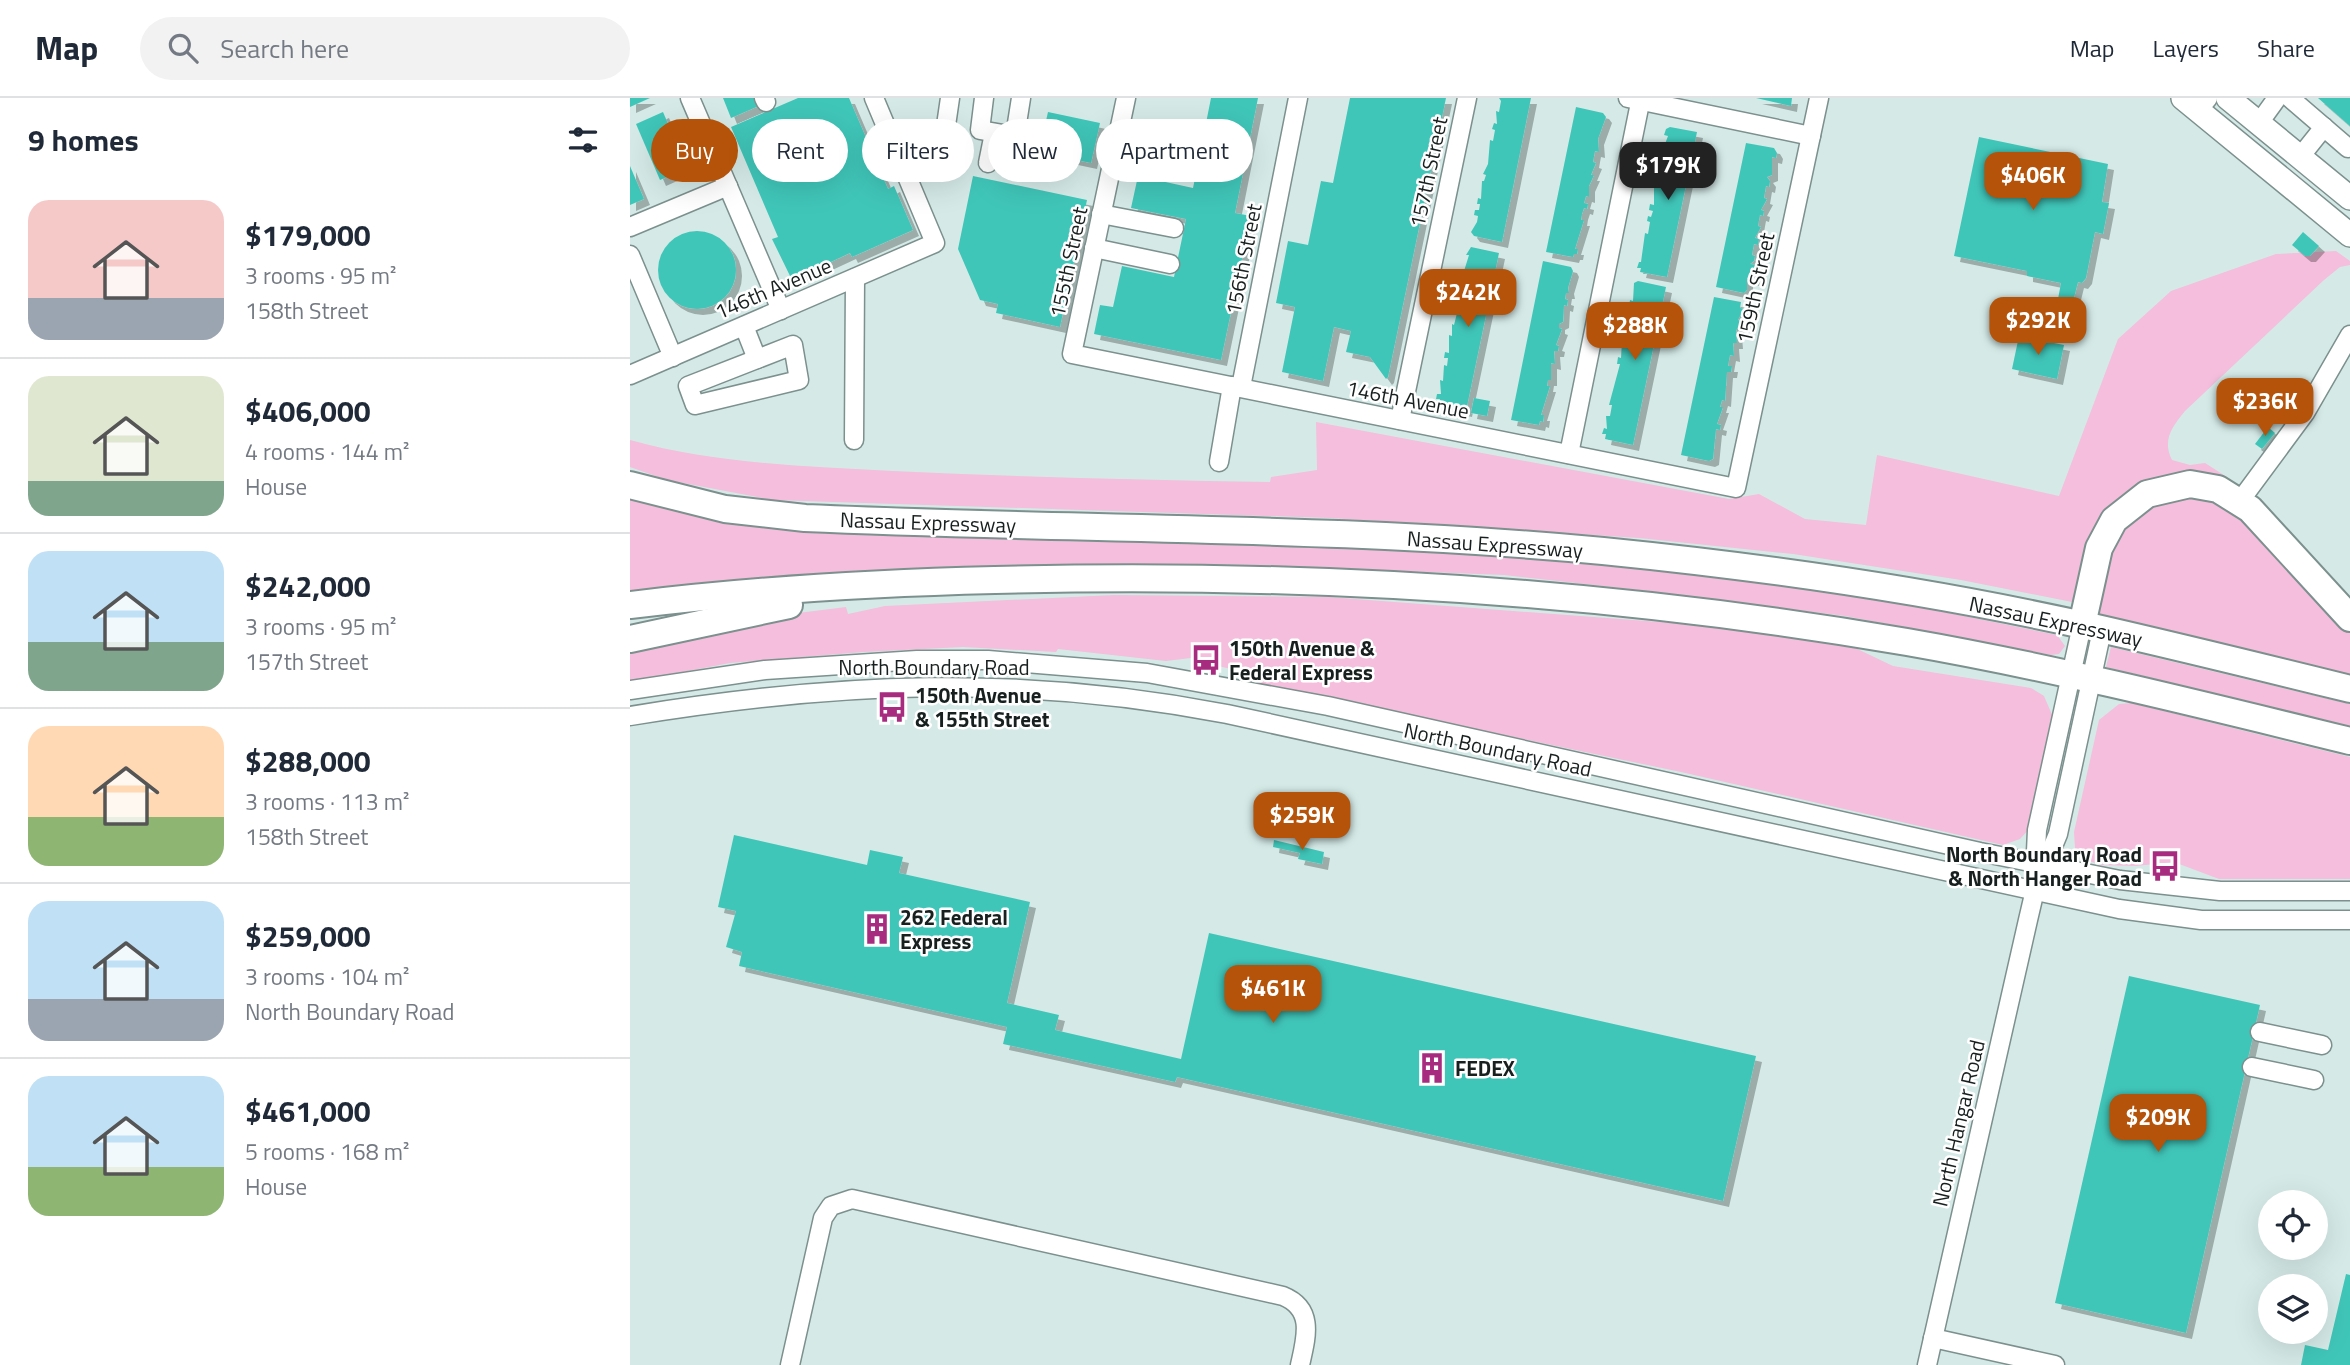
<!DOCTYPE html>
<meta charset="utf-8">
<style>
body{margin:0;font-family:"Titillium Web",sans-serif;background:#f2f2f3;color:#1f2937;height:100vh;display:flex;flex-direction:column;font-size:26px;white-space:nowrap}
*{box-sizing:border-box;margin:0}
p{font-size:23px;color:#747a83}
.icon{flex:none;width:38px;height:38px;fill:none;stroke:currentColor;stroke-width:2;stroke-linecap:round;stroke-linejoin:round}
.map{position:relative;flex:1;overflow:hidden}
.panel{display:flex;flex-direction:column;background:#fff;width:630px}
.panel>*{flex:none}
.guide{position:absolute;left:21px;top:21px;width:665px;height:63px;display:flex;gap:14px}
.buttons{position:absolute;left:1628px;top:1092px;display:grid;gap:14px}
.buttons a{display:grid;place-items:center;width:70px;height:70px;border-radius:50%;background:#fff;box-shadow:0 7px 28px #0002;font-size:35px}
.price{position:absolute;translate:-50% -60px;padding:0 16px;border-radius:14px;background:#b45309;color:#fff;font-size:23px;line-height:46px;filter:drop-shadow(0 2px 4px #0008)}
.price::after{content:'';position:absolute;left:50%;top:42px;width:21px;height:16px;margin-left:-10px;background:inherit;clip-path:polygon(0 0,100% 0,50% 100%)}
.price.selected{background:#222;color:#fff}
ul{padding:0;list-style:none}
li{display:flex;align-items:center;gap:21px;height:175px;padding:0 28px}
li+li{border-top:2px solid #e0e1e3}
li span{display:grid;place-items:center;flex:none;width:196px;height:140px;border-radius:21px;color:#555}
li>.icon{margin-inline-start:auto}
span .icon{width:84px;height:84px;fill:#fffc;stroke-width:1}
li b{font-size:30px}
h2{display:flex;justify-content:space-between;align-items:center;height:84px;padding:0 28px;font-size:30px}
.pill{padding:0 24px;border-radius:32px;background:#fff;box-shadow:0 7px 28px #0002;font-size:24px;line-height:63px}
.pill.selected{background:#b45309;color:#fff}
header{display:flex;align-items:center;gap:42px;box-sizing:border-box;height:98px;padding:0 35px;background:#fff;border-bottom:2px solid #e0e1e3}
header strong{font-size:33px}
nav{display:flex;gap:38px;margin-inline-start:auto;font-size:24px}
.search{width:490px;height:63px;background:#f2f2f3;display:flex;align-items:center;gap:18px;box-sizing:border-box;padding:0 24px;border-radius:38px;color:#747a83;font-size:26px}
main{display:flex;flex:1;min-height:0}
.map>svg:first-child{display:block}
.green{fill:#f4bedc}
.building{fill:#41c6b9;filter:url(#shadow)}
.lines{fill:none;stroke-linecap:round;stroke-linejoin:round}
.minor-casing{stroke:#7c908d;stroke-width:21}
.major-casing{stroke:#7c908d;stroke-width:26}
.highway-casing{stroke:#7c908d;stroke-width:30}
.minor{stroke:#fff;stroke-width:18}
.major{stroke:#fff;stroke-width:23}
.highway{stroke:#fff;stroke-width:26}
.labels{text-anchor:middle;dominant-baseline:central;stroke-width:5;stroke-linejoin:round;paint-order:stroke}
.street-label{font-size:21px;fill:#18201f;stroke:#fff}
.poi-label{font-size:21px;font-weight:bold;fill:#18201f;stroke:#fff;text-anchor:start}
</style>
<header>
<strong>Map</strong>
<div class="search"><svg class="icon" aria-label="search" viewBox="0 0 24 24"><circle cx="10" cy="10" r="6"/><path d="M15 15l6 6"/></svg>Search here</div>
<nav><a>Map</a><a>Layers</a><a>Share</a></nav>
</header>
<main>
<section class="panel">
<h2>9 homes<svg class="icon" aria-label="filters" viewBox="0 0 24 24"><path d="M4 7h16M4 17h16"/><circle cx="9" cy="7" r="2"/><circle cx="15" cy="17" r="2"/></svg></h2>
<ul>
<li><span style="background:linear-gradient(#f6c9c9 70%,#9aa5b1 0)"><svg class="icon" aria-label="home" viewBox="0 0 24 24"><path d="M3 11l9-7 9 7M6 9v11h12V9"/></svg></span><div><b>$179,000</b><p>3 rooms · 95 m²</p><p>158th Street</p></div></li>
<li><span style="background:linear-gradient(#dfe7d0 75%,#7fa58c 0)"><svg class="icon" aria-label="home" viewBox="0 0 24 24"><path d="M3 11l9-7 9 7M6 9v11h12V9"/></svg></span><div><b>$406,000</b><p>4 rooms · 144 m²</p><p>House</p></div></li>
<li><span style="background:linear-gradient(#bfe0f5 65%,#7fa58c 0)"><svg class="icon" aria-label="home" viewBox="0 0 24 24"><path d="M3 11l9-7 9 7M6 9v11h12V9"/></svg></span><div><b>$242,000</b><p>3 rooms · 95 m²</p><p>157th Street</p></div></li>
<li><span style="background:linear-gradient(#ffd9b3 65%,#8fb573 0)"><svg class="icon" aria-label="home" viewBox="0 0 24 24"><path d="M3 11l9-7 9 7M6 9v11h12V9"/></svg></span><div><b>$288,000</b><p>3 rooms · 113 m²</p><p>158th Street</p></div></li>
<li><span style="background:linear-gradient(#bfe0f5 70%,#9aa5b1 0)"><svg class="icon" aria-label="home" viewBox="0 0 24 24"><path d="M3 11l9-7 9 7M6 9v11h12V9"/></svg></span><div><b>$259,000</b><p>3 rooms · 104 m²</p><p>North Boundary Road</p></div></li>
<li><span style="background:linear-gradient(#bfe0f5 65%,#8fb573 0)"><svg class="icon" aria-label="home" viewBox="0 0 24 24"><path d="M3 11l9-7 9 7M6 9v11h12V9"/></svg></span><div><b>$461,000</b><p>5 rooms · 168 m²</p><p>House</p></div></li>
</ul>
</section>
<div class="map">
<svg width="1720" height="1267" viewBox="0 0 1720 1267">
<defs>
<filter id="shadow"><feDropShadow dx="6" dy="6" stdDeviation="0" flood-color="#0004"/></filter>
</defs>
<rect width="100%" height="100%" fill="#d5eae7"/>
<g class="green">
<path d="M1706,153L1720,163V167L1710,169L1694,182L1555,313C1542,329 1532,342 1542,362L1560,367L1575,365L1600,381H1536L1480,410L1446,504H1442L1331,482L1163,456L1009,440L700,420L143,402L37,382L0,369V342C85,366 176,368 263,373C389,379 514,382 640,384L641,379L687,372L686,324L1099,401L1129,396L1175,421L1236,427L1247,357L1429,398L1488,241L1541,193L1646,156Z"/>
<path d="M1550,393C1621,411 1670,477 1720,528V578L1466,516L1478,457L1489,427Z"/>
<polygon points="0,396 964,463 1236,498 1427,537 1435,548 1429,556 1421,557 1215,518 1009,492 874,477 624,467 472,466 323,471 0,498"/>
<polygon points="484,497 699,499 1083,528 1221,548 1263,568 1401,590 1414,598 1423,619 1401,729 1390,741 1373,747 1051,674 629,586 610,573 588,568 588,562 561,560 536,563 428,551 426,554 333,549 234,554 100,565 0,584 0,553 160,516 216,509 218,516 255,508"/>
<polygon points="1481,549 1720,606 1720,628 1476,569"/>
<polygon points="1502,605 1720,659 1720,781 1589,781 1544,764 1506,768 1470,767 1454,761 1445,750 1444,734 1469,622 1489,606"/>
</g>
<g class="building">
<polygon points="0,0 20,0 0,9"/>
<polygon points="93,0 127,0 131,7 101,20"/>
<polygon points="168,0 219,0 258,91 264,88 283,132 222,159 220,155 162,182 142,141 148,139 101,29"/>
<polygon points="581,0 628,0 605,115 621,118 591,262 464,236 470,207 483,209 492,168 544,179 556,121 501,110 508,78 563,90"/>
<polygon points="720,0 816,0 758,279 756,281 740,259 716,254 721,233 704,229 693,283 652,274 665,209 646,205 658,143 678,147 691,83 703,85"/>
<polygon points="869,0 901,0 872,144 844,138 841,134 847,124 848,118 844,117 845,112 849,112 850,106 847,106 848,100 851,101 852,83 854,83 856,77 853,76 858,66 860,42 863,43 865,32 862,31 864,25 867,26 866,13 869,14 871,3"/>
<polygon points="1126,0 1162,0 1161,8"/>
<polygon points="1688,0 1720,0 1720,28"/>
<polygon points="946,9 973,15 976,19 968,41 969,54 965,53 963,64 966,65 961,77 964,77 959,88 959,99 956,98 954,105 958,106 957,111 954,110 952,116 951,122 954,122 945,151 948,151 947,156 944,156 943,159 916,154"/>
<polygon points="33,14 57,70 30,82 6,26"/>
<polygon points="418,14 470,25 461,65 409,54"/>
<polygon points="1040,29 1067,34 1037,179 1010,174 1011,170 1007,170 1009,164 1011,164 1015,135 1018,136 1020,124 1017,123 1018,118 1021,119 1023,113 1019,112 1020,106 1024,107 1024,89 1027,90 1027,76 1030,77 1032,66 1029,66 1030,60 1033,61 1035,55 1032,54 1038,38 1034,37 1036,31"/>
<polygon points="1349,39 1478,66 1472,104 1479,105 1473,136 1465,134 1456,180 1452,185 1448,184 1443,204 1428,201 1431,185 1397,178 1397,173 1324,158"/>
<polygon points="1116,45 1144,50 1147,55 1146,60 1142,59 1142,77 1137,79 1140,83 1139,89 1136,88 1134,100 1137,101 1131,112 1134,113 1133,118 1130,117 1128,128 1131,129 1125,140 1129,141 1128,147 1124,146 1122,157 1125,158 1124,163 1120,166 1126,167 1123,182 1117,180 1117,192 1114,195 1086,189"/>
<polygon points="0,68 14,101 0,107"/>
<polygon points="343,78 457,102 430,229 366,215 368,206 350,202 328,151"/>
<circle cx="67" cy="172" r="39"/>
<polygon points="1673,134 1689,148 1680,158 1675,158 1662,147"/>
<polygon points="841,149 869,155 836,313 808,307 810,301 806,301 807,296 811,296 810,282 813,283 814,267 817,268 818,260 814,260 815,254 819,255 819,237 822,238 822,226 824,227 827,215 824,215 829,202 827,202 828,197 831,197 833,186 830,186 839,157 836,157"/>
<polygon points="913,163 941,169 943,173 938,190 939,195 936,195 935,201 938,202 937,208 934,207 933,224 929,226 929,230 932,231 926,247 929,248 928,253 924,253 925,266 921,265 921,282 918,282 917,288 920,288 911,317 914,317 913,324 910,323 909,327 881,322"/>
<polygon points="1008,183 1036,189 1003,347 975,341 976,336 972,336 974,330 977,331 976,318 980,318 982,307 979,307 990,266 987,266 988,259 991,260 992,243 996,238 993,236 997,231 998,214 1001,215 1002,209 999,208 1000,202 1003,203 1004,185"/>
<polygon points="1084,199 1111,204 1110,210 1114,211 1108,222 1111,223 1106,233 1107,245 1103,245 1104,258 1100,257 1098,268 1102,268 1101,274 1097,274 1095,303 1092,302 1090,309 1093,309 1087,326 1091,327 1090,332 1086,331 1083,361 1079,363 1051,357"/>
<polygon points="1389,238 1434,247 1427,281 1382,271"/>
<polygon points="844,300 860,303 857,318 841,315"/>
<polygon points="1638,329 1645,335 1632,351 1625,346"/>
<polygon points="104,737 237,767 240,752 273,759 269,775 400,804 377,905 429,917 425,932 551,961 579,835 1126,958 1093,1103 547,979 545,984 373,946 377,929 109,868 112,854 96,849 106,813 88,809"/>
<polygon points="644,742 694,754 692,766 668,761 670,755 643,749"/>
<polygon points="1499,878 1630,907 1556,1235 1425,1205"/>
<polygon points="1716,1176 1720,1177 1720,1267 1671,1267 1675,1247 1698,1252"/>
</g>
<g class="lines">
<defs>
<g id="minor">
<polyline points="60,0 151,212"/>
<polyline points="134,0 136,4"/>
<polyline points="354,0 350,32 385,38 391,0"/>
<polyline points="496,0 442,256 1106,390 1189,0"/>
<polyline points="998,0 1181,38"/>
<polyline points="1660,0 1718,50"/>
<polyline points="1569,11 1578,0"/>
<polyline points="1629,25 1647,0"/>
<polyline points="312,55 320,0"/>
<polyline points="484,56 557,70"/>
<polyline points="1670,59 1694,29"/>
<polyline points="358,65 364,35"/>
<polyline points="471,116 544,130"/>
<polyline points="0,129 98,88"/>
<polyline points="464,150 540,166"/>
<polyline points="0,157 43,259"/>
<polyline points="114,228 127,261"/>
<polygon points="163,247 169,282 65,307 58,288"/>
<polyline points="0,277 305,145 244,0"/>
<polyline points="611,289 668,0"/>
<polyline points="770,322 837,0"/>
<polyline points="224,342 225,180"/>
<polyline points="939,356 1011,0"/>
<polyline points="589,364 602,288"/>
<polyline points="1610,403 1675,315 1720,237"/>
<polyline points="0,592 135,572 287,562 358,562 517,575 698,608 1350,754 1490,782 1590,793 1720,793"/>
<path d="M0,618C208,584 389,576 597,616L1489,811L1571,822H1720"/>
<polyline points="1405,775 1407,732 1452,527"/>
<polyline points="1630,934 1692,947"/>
<polyline points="1622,969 1684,982"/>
<polyline points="1303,1240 1425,1267"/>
<path d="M160,1267L193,1120L201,1108L222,1101L653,1198C685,1211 676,1240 670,1267"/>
<polyline points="1297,1267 1398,822 1405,792 1428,736 1472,532"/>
</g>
<g id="major">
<polyline points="1553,0 1720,137"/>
<polyline points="1598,0 1720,100"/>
</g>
<g id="highway">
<path d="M0,387L95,411L175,420C441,432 708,428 973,453C1134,469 1295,492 1453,527C1542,547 1631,569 1720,591"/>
<path d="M0,507C122,492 243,485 365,482C671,474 975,492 1277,544C1426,570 1573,607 1720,643"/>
<polyline points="1452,527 1469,450 1484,422 1517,396 1560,386 1588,391 1620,411 1720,520"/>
<polyline points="0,541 159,507"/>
</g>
</defs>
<use href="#minor" class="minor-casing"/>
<use href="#major" class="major-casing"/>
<use href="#highway" class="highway-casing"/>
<use href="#minor" class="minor"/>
<use href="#major" class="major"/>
<use href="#highway" class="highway"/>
</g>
<defs>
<symbol id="bus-bare" viewBox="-9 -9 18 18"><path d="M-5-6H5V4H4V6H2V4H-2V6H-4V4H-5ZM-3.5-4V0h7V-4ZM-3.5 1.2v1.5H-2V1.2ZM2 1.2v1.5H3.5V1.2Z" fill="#a72b7e" stroke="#fff" stroke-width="2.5" paint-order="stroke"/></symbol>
<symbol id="building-bare" viewBox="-9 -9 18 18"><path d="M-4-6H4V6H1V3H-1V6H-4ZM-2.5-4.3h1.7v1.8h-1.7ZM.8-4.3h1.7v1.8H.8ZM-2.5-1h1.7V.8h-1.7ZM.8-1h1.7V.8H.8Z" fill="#a72b7e" stroke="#fff" stroke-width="2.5" paint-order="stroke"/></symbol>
</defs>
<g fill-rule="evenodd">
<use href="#bus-bare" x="554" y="540" width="44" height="44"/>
<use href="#bus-bare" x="240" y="587" width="44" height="44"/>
<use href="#bus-bare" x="1513" y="746" width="44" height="44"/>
<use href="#building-bare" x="225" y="809" width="44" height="44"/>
<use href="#building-bare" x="780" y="948" width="44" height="44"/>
</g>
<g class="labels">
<g class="street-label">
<text transform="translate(798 74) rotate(-78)">157th Street</text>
<text transform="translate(613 161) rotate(-79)">156th Street</text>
<text transform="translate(438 164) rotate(-78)">155th Street</text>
<text transform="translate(143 190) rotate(-23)">146th Avenue</text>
<text transform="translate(1125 190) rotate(-78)">159th Street</text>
<text transform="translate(778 301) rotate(11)">146th Avenue</text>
<text transform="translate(298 424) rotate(2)">Nassau Expressway</text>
<text transform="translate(865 446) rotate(4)">Nassau Expressway</text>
<text transform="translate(1426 523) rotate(12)">Nassau Expressway</text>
<text x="304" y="569">North Boundary Road</text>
<text transform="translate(868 651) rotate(12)">North Boundary Road</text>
<text transform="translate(1328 1025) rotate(-77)">North Hangar Road</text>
</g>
<g class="poi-label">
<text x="599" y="550">150th Avenue &amp;<tspan x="599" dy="24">Federal Express</tspan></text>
<text x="285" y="597">150th Avenue<tspan x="285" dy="24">&amp; 155th Street</tspan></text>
<text x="1512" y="756" text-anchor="end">North Boundary Road<tspan x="1512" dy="24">&amp; North Hanger Road</tspan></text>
<text x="270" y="819">262 Federal<tspan x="270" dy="24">Express</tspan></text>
<text x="825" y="970">FEDEX</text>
</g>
</g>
</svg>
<div class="buttons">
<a><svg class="icon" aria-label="locate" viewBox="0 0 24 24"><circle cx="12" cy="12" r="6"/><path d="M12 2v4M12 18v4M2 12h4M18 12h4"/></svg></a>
<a><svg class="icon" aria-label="layers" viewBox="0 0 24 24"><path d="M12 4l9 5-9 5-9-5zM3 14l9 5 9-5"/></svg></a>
</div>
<b class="price selected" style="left:1038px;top:104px">$179K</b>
<b class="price" style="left:1403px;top:114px">$406K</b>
<b class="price" style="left:838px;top:231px">$242K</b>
<b class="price" style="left:1408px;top:259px">$292K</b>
<b class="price" style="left:1005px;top:264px">$288K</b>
<b class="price" style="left:1635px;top:340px">$236K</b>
<b class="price" style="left:672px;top:754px">$259K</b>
<b class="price" style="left:643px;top:927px">$461K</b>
<b class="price" style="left:1528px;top:1056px">$209K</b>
<div class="guide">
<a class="pill selected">Buy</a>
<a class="pill">Rent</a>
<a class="pill">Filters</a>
<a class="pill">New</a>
<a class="pill">Apartment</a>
</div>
</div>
</main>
